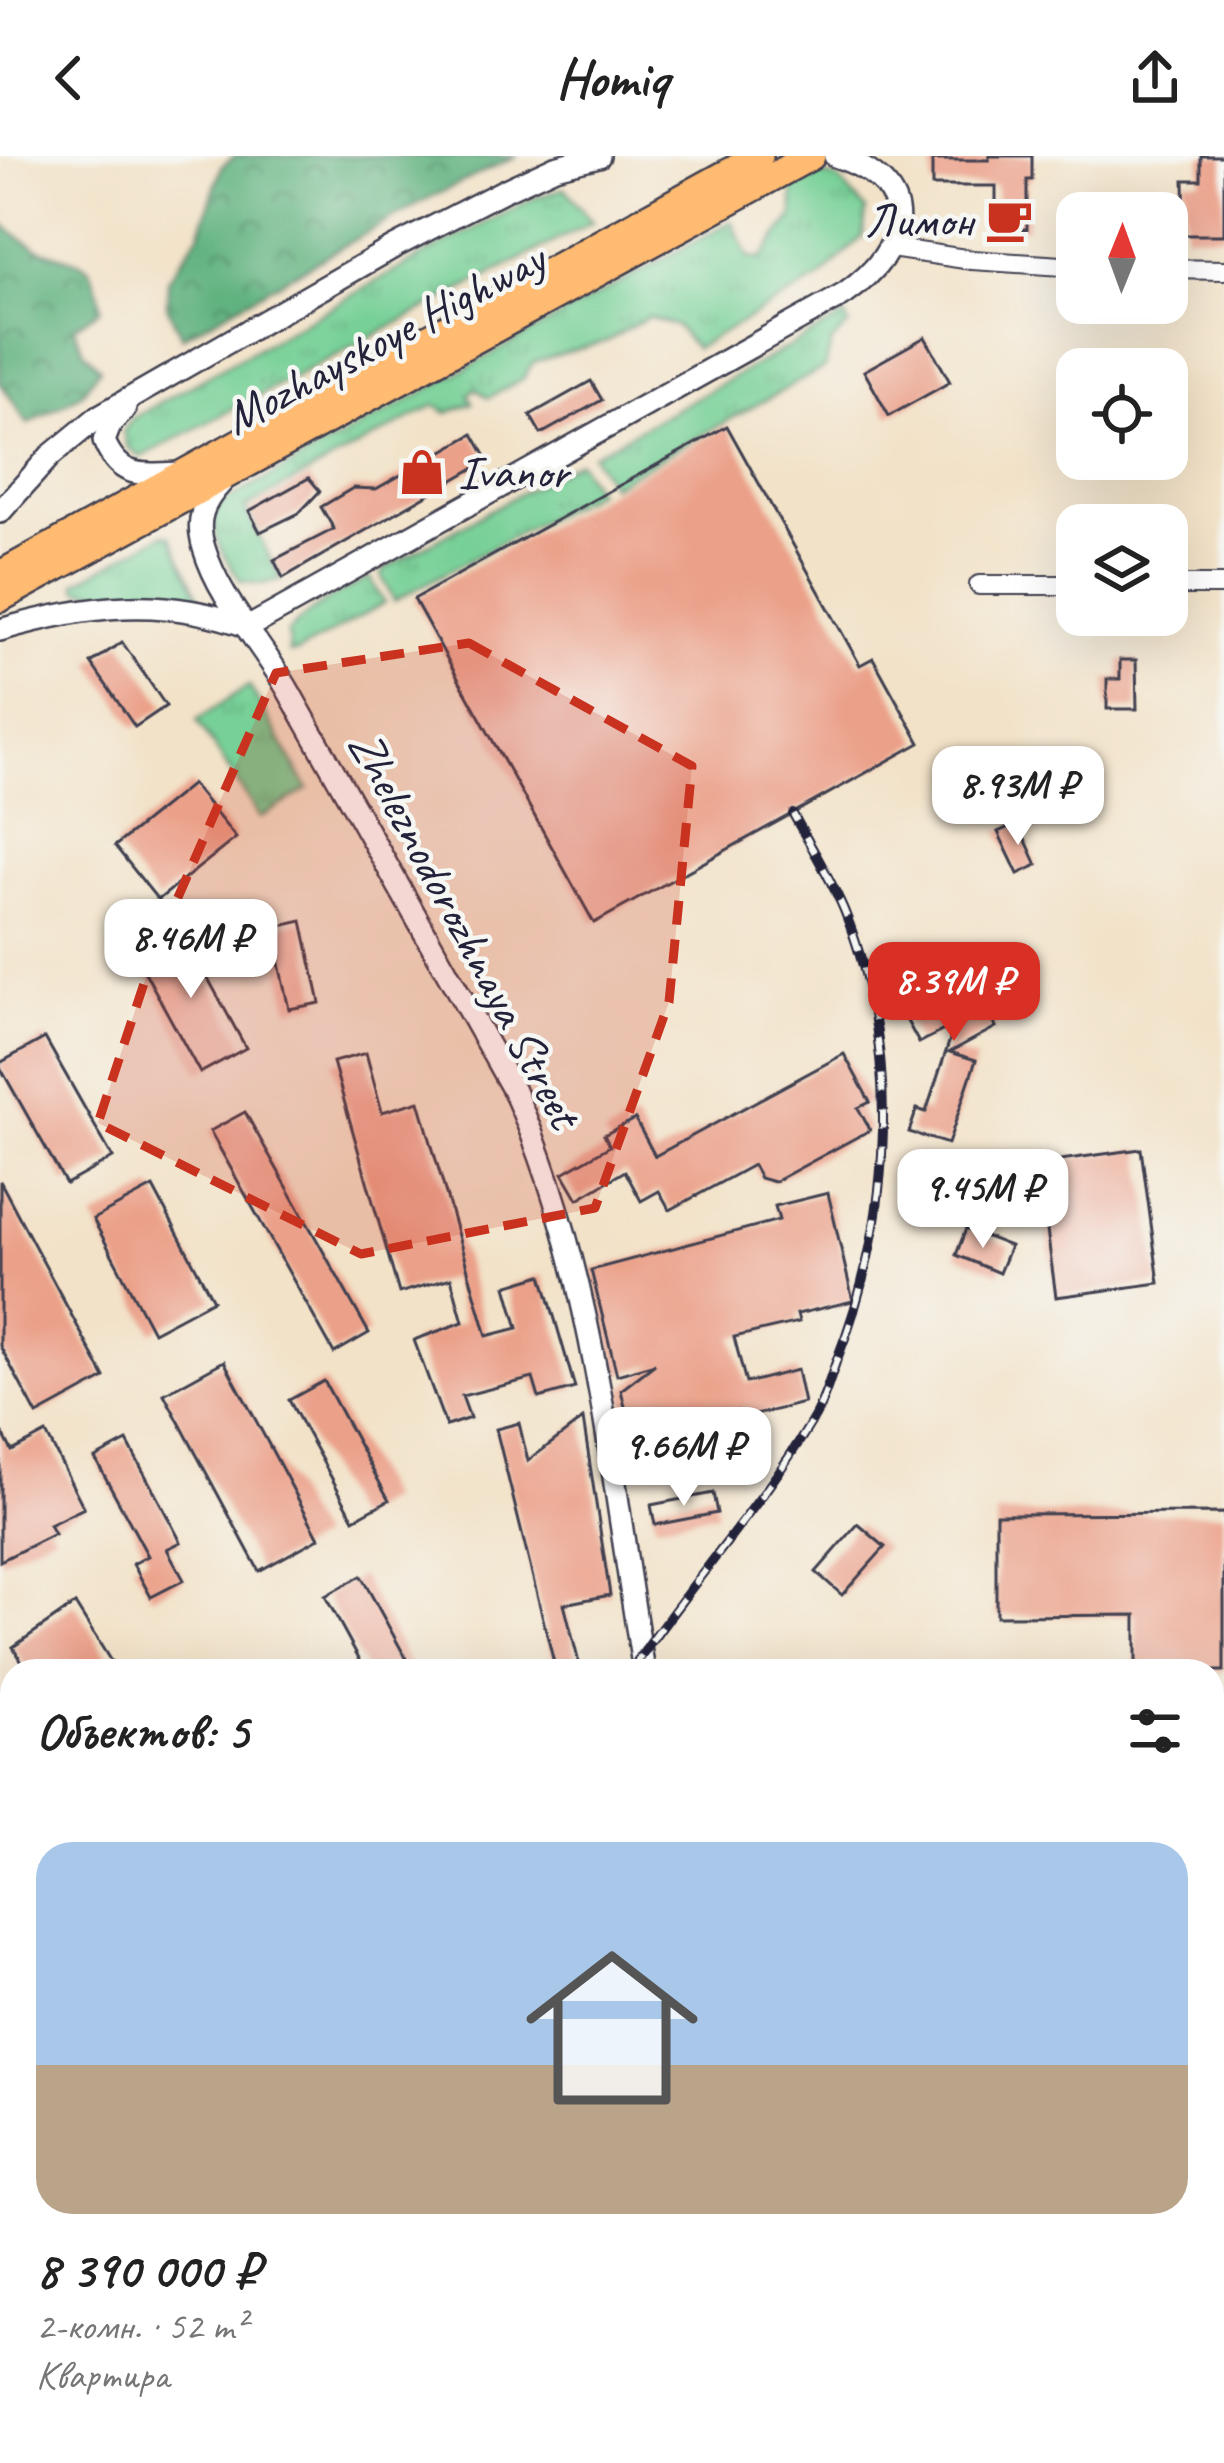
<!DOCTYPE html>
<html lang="ru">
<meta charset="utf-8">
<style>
body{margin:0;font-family:Caveat,sans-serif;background:#f6f6f6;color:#222;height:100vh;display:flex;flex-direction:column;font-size:45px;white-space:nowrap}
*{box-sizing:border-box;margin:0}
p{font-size:39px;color:#767676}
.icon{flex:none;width:66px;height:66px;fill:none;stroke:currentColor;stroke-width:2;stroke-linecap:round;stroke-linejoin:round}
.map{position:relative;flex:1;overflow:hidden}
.details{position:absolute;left:0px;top:1503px;width:1224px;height:804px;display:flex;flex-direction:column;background:#fff;border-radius:36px 36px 0 0;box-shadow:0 12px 48px #0002}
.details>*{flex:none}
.needle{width:78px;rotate:1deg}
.controls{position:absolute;left:1056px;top:36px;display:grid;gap:24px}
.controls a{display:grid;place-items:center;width:132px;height:132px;border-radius:24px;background:#fff;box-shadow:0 12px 48px #0002;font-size:60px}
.price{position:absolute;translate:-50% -102px;padding:0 27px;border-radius:24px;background:#fff;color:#222;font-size:39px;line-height:78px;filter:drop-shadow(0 3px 6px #0008)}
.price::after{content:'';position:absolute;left:50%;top:72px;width:36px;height:27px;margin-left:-18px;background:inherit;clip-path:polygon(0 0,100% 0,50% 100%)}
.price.on{background:#d93025;color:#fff}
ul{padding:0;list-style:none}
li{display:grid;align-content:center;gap:24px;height:636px;padding:0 36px}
li span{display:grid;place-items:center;height:372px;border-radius:36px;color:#555}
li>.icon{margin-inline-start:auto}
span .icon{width:216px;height:216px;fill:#fffc;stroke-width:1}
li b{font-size:51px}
h2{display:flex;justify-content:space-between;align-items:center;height:144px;padding:0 36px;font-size:51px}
header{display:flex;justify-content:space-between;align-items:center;height:156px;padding:0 36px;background:#fff;font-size:54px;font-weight:800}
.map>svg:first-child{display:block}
.grass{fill:url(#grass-tufts);stroke:#4c7968;stroke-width:3}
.forest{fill:url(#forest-crowns);stroke:#426a5d;stroke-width:3}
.building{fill:#eba089}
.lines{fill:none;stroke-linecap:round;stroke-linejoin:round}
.minor-casing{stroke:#413f50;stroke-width:22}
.tertiary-casing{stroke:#413f50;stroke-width:26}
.primary-casing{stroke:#413f50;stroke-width:32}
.minor{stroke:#fff;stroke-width:18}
.tertiary{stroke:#fff;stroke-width:21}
.primary{stroke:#ffbb71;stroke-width:27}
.rail-casing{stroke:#22223b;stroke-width:10}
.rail{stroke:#f6f6f2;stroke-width:6;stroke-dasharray:18;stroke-linecap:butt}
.marked{fill:#c8321e;fill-opacity:0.2;stroke:#c8321e;stroke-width:9;stroke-dasharray:24 15;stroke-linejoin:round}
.labels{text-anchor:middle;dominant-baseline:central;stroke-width:9;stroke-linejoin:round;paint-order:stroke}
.poi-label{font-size:48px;fill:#22223b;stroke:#f6f6f2;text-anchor:end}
.street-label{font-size:48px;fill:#22223b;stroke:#f6f6f2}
</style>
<header><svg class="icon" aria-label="back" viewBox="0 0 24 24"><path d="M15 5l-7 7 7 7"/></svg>Homiq<svg class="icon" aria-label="share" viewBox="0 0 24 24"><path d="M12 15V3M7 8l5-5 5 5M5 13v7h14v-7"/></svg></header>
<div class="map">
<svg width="1224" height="2307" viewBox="0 0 1224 2307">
<defs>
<pattern id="grass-tufts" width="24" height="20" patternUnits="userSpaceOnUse" patternTransform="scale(3)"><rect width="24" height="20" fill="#77d096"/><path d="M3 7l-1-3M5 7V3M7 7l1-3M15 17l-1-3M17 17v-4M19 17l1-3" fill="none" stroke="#67b282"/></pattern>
<pattern id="forest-crowns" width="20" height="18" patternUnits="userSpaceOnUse" patternTransform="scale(3)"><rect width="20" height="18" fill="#61b27f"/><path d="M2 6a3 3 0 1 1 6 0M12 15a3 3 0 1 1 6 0" fill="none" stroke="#509069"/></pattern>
</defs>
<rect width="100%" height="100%" fill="#f6f6f2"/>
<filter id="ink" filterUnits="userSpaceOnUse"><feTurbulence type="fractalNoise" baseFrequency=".00833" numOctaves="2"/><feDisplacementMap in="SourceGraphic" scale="24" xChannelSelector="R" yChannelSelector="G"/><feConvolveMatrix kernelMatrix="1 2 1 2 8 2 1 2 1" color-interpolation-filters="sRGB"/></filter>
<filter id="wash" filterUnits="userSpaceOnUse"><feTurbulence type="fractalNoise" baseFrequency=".004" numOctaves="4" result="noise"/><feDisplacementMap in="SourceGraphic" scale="48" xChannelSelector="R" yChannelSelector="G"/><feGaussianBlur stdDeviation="2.7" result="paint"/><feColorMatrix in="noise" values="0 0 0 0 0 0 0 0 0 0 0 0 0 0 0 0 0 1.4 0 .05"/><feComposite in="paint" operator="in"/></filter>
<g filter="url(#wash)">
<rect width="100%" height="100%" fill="#f2e2c8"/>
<g class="grass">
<path d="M819,18L838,23L866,54L863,80L819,123L695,192L676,170L648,161L607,185L533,206L524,222L488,242L475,232L469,239L473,247L447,257L435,249L245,352L281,424L261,428L241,425C225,402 206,377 219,349L732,65L749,102L761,103L793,60V32Z"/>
<polygon points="565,32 592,66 141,301 126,290 123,275 133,262 422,100 534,42"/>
<polygon points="845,160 849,169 832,186 825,211 611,329 592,299"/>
<polygon points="578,305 596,335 394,445 381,419 385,413"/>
<polygon points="164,378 171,380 202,448 79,434 76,427"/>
<path d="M370,422L384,447L298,496L289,497L288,476C313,450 338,437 370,422Z"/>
<polygon points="249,530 308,633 260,662 197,564"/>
</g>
<g class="forest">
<polygon points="236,0 517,0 423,45 182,181 167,151 168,124 200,76 222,10"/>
<path d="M0,66C12,76 26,87 40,93C83,111 94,97 101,153L74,171L84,195L100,212L81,238L28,268L0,226Z"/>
</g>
<g id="blocks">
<g class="building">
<polygon points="989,0 1032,0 1032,24 1027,24 1027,73 996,73 996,30 932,30 932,4 989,4"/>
<polygon points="1201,0 1224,0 1224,79 1185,79 1184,24 1201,24"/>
<polygon points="925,181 950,226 889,260 864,215"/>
<polygon points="591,225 602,244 541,278 530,259"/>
<polygon points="727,270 860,509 873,502 920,587 594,767 414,443"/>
<polygon points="473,278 488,304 283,422 274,404 334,373 321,351 353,332 376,333"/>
<polygon points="309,322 320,335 299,357 260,376 249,355"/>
<polygon points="122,486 166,550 135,571 91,507"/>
<polygon points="1120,504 1136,504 1137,553 1107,553 1107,523 1120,523"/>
<polygon points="192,628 236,682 158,744 115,690"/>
<polygon points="1018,667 1037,709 1018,718 998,676"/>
<polygon points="302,765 320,847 289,853 271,772"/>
<polygon points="181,773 246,892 200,917 135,798"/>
<polygon points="996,807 1013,838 986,852 996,871 950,896 976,904 948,988 909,976 917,953 926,956 955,868 919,887 902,856"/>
<polygon points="45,882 113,1002 66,1028 0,911 0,907"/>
<polygon points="366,897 382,956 419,945 487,1180 518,1172 506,1130 542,1119 575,1232 539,1242 533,1222 462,1240 470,1262 446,1270 414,1184 463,1166 451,1122 399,1137 333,906"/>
<polygon points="844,898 870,946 858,952 870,974 774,1026 760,1022 753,1009 670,1054 659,1035 641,1045 625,1015 578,1043 563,1017 610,990 604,979 635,963 655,1000"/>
<polygon points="245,956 369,1177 334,1197 210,975"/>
<polygon points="1141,993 1159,1127 1056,1141 1038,1007"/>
<polygon points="0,1025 105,1222 37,1259 0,1190"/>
<polygon points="153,1031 213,1144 153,1176 93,1063"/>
<polygon points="828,1037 853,1145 797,1158 799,1166 734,1181 746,1227 797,1214 804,1247 739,1263 737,1255 698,1264 706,1305 651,1316 643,1277 632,1280 621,1234 655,1208 617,1219 591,1114 779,1064 775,1050"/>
<polygon points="966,1073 1010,1090 999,1117 956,1099"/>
<polygon points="224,1205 319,1382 259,1415 164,1238"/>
<polygon points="324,1225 389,1344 354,1363 289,1244"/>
<polygon points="583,1263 610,1439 564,1448 581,1515 556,1515 496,1273 519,1267 528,1305"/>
<polygon points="0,1272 12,1295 46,1277 84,1352 49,1369 54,1378 0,1405"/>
<polygon points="127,1285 181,1386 167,1393 184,1424 151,1441 133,1408 148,1400 95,1302"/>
<polygon points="713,1337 717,1357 655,1369 651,1349"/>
<polygon points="1224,1357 1224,1515 1136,1515 1136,1459 996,1460 996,1358"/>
<polygon points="858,1368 885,1391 842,1439 816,1416"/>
<polygon points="361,1420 413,1515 366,1515 325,1440"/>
<polygon points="75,1448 117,1515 28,1515 13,1491"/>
</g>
</g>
</g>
<g filter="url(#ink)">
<use href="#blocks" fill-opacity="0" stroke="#413f50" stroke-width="3"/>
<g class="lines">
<defs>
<g id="minor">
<polyline points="891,92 972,104 1077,111"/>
<polyline points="1167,113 1224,114"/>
<polyline points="979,429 1077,429"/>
<polyline points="1167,429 1224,429"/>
<polyline points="0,1847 12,1846"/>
</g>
<g id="tertiary">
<path d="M125,253L111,267L104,285C120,324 143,318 180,317"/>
<path d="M222,326C203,346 195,364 204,392C219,443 262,488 288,534C363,668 439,801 514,935C595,1116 611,1321 644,1515"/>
<polyline points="0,356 50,300 99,260 394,91 503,35 555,11 599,0"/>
<path d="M0,474C86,449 162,439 249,471L845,138C911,91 923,29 835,0"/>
<polyline points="1212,1722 1224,1723"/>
</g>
<g id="primary">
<polyline points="0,419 759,0"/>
<polyline points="0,442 811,0"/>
</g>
</defs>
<use href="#minor" class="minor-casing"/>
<use href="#tertiary" class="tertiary-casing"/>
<use href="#primary" class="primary-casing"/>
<use href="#minor" class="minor"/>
<use href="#tertiary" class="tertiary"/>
<use href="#primary" class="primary"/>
<defs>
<g id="rail">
<path d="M631,1515C688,1430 759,1353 812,1265C823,1248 829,1226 836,1206C892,1065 902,897 844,754C830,721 810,689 793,658"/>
<polyline points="551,2295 552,2307"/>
</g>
</defs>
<use href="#rail" class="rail-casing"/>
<use href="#rail" class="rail"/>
</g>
</g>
<path class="marked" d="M469,487L692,610L669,846L595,1052L361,1098L98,967L155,794L276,517Z"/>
<defs>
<symbol id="cafe-bare" viewBox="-9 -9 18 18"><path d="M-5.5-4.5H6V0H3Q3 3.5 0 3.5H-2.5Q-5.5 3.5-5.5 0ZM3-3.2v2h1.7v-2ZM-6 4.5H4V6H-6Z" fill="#c8321e" stroke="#f6f6f2" stroke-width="2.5" paint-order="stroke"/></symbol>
<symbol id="shop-bare" viewBox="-9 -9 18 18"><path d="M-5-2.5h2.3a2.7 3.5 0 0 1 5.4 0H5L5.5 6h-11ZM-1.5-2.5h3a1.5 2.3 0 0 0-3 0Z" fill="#c8321e" stroke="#f6f6f2" stroke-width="2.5" paint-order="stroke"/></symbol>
</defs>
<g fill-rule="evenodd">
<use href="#cafe-bare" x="976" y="31" width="66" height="66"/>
<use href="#shop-bare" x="389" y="283" width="66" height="66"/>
</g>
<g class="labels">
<g class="poi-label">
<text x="973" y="64">Лимон</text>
<text x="458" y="316" text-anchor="start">Ivanor</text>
</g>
<g class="street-label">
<text transform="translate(384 182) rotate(-28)">Mozhayskoye Highway</text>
<text transform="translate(465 773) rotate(62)">Zheleznodorozhnaya Street</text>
</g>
</g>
</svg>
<div class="controls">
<a><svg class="needle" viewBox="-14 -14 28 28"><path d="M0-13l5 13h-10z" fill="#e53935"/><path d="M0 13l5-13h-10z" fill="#767676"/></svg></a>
<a><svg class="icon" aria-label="locate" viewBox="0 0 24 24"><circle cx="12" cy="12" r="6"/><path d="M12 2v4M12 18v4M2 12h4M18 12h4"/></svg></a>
<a><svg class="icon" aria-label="layers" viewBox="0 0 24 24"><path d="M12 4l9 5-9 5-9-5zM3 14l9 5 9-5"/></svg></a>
</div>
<b class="price" style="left:1018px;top:692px">8.93M ₽</b>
<b class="price" style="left:191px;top:845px">8.46M ₽</b>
<b class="price on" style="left:954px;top:888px">8.39M ₽</b>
<b class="price" style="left:983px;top:1095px">9.45M ₽</b>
<b class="price" style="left:684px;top:1353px">9.66M ₽</b>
<section class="details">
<h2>Объектов: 5<svg class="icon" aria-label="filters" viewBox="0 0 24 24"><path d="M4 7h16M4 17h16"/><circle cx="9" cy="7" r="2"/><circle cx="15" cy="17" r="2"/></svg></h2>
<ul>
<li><span style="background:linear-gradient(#a9c7e8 60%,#b9a48a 0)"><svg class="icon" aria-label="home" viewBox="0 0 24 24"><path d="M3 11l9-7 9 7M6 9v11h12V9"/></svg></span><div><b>8 390 000 ₽</b><p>2-комн. · 52 m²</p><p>Квартира</p></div></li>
</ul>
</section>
</div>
